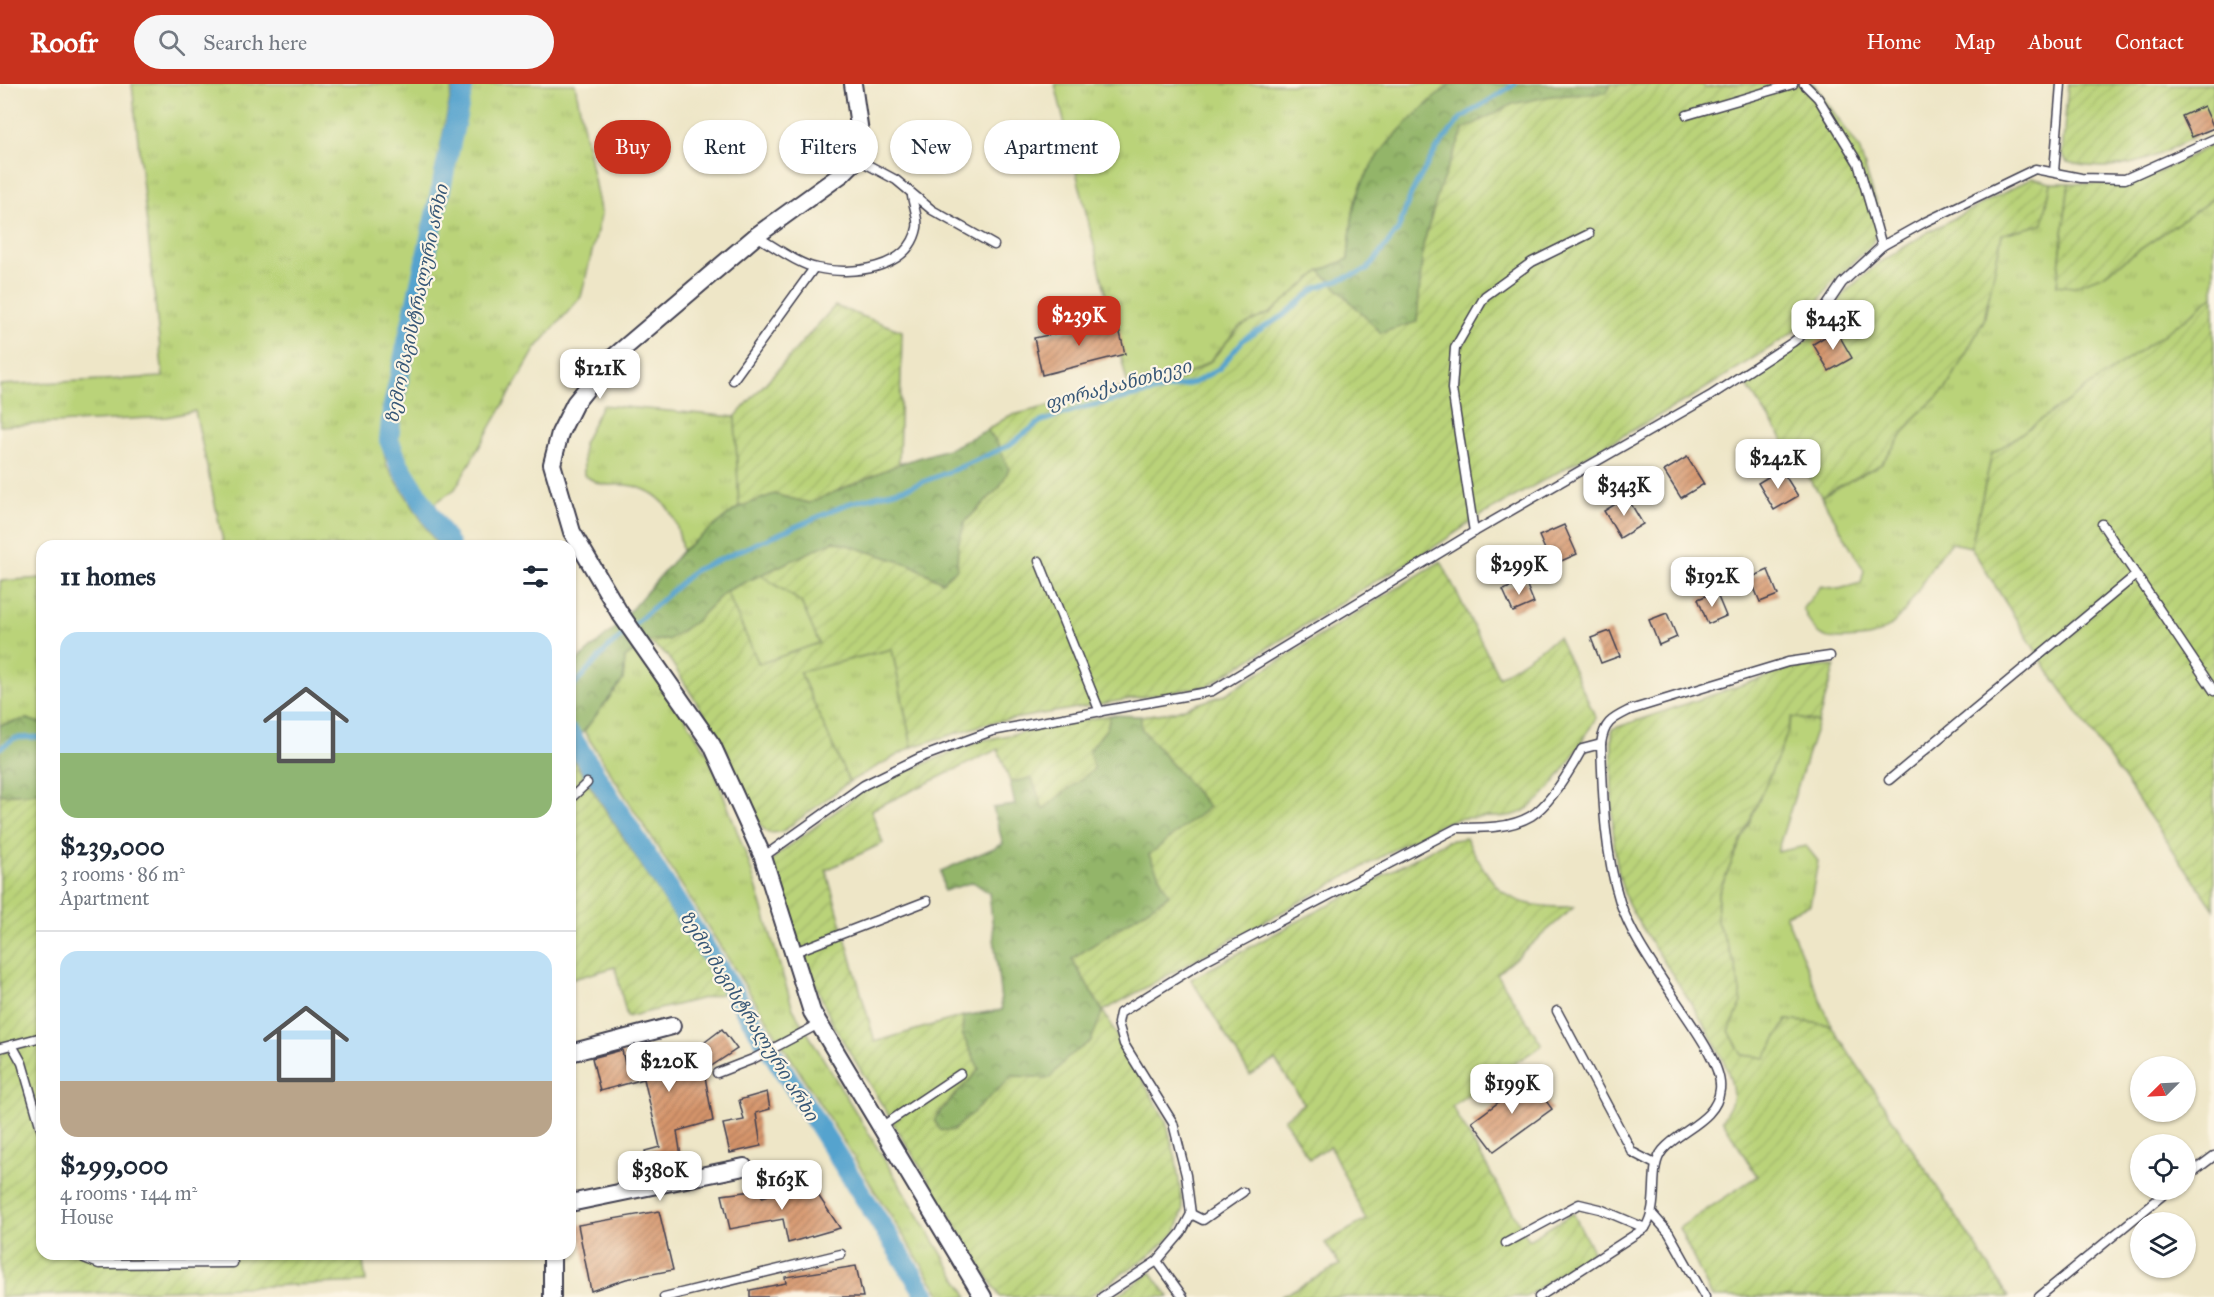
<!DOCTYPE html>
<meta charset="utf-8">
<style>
body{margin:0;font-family:"IM FELL Great Primer","Noto Serif Georgian",serif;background:#f6f6f7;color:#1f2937;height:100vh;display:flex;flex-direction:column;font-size:22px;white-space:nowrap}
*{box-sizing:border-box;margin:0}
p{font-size:20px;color:#747a83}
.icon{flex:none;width:33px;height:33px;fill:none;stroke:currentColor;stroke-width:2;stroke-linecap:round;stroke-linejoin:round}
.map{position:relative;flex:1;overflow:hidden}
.sheet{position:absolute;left:36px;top:456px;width:540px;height:720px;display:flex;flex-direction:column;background:#fff;border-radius:18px;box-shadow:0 2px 4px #0004}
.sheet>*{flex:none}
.banner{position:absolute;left:594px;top:36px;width:570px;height:54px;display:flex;gap:12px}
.needle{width:39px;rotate:246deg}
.tools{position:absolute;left:2130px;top:972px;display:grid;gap:12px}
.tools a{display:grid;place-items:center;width:66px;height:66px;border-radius:50%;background:#fff;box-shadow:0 2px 4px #0004;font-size:30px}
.price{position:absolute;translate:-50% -51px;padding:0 14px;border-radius:12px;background:#fff;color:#222;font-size:20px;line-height:39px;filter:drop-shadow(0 2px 3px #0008)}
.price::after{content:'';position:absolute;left:50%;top:36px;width:18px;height:14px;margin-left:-9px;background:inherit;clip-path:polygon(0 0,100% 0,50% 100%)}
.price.current{background:#c8321e;color:#fff}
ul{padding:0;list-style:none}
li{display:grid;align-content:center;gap:12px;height:318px;padding:0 24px}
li+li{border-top:2px solid #e0e1e3}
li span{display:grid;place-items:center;height:186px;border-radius:18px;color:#555}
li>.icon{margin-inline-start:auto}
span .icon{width:108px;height:108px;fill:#fffc;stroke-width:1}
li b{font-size:26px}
h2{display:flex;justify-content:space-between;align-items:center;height:72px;padding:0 24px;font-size:26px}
.chip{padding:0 21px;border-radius:27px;background:#fff;box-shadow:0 2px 4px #0004;font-size:21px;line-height:54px}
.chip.current{background:#c8321e;color:#fff}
header{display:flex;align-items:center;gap:36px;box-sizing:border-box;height:84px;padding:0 30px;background:#c8321e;color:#fff}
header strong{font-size:28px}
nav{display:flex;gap:33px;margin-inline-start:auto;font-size:21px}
.search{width:420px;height:54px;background:#f6f6f7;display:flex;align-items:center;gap:15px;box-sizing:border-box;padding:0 21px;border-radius:33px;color:#747a83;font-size:22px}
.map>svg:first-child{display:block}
.grass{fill:url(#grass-tufts);stroke:#6e7a5a;stroke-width:1.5}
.forest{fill:url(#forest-crowns);stroke:#5a6c52;stroke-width:1.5}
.garden{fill:url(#garden-furrows);stroke:#6e7a5a;stroke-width:1.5}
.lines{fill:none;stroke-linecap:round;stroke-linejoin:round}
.stream{stroke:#55a3ce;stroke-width:5}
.canal{stroke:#55a3ce;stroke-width:20}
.building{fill:url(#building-hatch)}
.lane-casing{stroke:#413f50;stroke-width:11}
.street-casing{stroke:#413f50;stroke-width:20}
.lane{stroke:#fff;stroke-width:8}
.street{stroke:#fff;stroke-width:16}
.labels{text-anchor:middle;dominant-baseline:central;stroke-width:4.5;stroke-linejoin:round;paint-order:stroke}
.water-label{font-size:18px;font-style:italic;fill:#365676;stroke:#fcf5e5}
</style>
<header>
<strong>Roofr</strong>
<div class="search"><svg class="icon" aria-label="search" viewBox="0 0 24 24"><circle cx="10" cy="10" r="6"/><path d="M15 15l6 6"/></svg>Search here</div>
<nav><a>Home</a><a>Map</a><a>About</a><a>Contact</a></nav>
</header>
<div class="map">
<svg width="2214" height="1213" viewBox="0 0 2214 1213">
<defs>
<pattern id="grass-tufts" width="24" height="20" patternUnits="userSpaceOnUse" patternTransform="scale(1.5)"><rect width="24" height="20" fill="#bad379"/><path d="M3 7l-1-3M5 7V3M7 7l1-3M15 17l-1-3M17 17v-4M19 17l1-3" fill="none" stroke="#a0b56a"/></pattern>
<pattern id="forest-crowns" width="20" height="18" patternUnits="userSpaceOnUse" patternTransform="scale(1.5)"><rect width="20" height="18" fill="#93b569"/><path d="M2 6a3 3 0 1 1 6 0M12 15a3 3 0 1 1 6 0" fill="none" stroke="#789358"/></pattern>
<pattern id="garden-furrows" width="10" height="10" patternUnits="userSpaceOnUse" patternTransform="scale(1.5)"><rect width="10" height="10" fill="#bad379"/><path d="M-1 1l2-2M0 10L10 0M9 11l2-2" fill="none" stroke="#a0b56a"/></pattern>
<pattern id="building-hatch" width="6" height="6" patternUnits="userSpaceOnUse" patternTransform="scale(1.5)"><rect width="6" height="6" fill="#d5946b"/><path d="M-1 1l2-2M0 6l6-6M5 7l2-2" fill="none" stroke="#ac7859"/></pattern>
</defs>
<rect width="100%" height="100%" fill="#fcf5e5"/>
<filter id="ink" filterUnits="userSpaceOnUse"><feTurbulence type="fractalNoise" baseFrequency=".0167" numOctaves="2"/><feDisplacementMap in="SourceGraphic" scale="12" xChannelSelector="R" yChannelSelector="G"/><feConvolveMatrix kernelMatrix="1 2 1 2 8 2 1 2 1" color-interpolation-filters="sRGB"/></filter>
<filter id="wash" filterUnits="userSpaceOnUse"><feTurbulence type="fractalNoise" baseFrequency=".008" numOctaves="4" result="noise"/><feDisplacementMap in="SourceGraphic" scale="24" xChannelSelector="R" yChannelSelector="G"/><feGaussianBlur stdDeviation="1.35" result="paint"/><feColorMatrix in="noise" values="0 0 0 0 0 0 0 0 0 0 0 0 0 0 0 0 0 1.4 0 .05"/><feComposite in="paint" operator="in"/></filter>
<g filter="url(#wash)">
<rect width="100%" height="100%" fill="#eee6c7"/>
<g class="grass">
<polygon points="132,0 453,0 381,356 387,382 438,462 224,462 195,327 167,333 0,342 0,301 163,293"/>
<polygon points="471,0 575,0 601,131 581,213 536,264 455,405 431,422 400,372 395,349"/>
<path d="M1055,0H1450C1412,33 1369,69 1355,119C1351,137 1350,157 1348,175L1320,187L1270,229L1239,243L1210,277L1179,296L1128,302Z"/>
<path d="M2051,99H2069L2057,201L2103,191L2214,114V211L2187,234L1992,370L1971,463L1951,459C1922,486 1913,535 1875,551C1866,555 1852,554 1842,555C1817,556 1812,545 1803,524L1821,502L1839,505L1861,499L1864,486L1821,412L1881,380L1917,331L1946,305L1984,236L2002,150L2042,140Z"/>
<path d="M602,321L735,333L739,423L682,467C678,435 667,410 633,402C609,397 610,408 584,391L583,360Z"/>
<polygon points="761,491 801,518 820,559 759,581 726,507"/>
<polygon points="42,494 42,640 27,635 0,641 0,497"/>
<polygon points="892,565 912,663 849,698 799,588"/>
<polygon points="635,566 680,626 708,670 749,779 793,925 968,1213 942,1213 584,647 623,596 625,574"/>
<polygon points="1792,633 1818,638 1777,768 1806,762 1818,777 1810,821 1785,830 1831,941 1787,936 1765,974 1742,971 1729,947 1741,918 1735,880 1717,838 1718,810 1783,661"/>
</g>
<g class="forest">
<path d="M1450,0H1610L1607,9L1552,12L1464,45L1440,103L1423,162L1417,238L1381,249L1320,187L1348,175C1350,157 1351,136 1355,119C1369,69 1412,33 1450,0Z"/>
<polygon points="987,346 997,358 1009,385 1000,403 965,438 958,461 957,485 942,498 911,481 834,457 726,507 696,537 668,556 647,557 625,574 623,596 584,647 570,658 570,583 615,544 682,467 739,423 774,410 809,419 899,380 951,364"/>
<path d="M1110,631L1141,632V644L1209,723L1149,771L1169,811L1072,875L1103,928L1091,957L1067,974L1050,994L1013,992L953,1047L940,1046L934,1036C947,1016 964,1004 979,985L962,950L963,932L1002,926L989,809L973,798L944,807L941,787L1003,760L993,724L1015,721L1010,698L1032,694L1043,725L1107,644Z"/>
<polygon points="27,635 42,640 42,709 0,711 0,641"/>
</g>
<g class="garden">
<polygon points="1610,0 1703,0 1705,4 1733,0 1814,0 1859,64 1882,138 1871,161 1830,200 1809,234 1790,251 1695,311 1482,431 1431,465 1367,502 1207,602 989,639 912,663 892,565 800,588 849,698 782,748 768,749 760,741 726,665 667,571 647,557 668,556 696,537 726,507 759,580 819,559 801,518 761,491 834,457 911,481 942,498 957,485 958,461 965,438 1000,403 1009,385 997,358 987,346 1009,332 1128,302 1179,296 1211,277 1239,243 1270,229 1320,187 1381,249 1417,238 1423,162 1440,103 1464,45 1513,20 1552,12 1606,9"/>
<path d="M2068,0H2214V41C2165,69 2125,94 2067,78L2062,70Z"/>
<polygon points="2214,60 2214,114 2103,191 2073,203 2057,201 2069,99 2123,101 2149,93"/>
<polygon points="2032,94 2051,99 2043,140 2002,150 1984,236 1946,305 1917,331 1881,380 1821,412 1743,296 1814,252 1847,206 1878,180 1928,148"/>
<polygon points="2214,211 2214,825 2047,585 1971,463 1992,370 2187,234"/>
<polygon points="835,222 902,247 899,380 809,419 774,410 739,423 735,333"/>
<path d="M1441,477L1499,593L1558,553L1596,634C1578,662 1550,718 1517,730C1497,736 1477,731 1457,735C1443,737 1428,748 1415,754L1103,927L1166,1037L1176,1076L1183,1126L1176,1148L1154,1168L1088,1213H1000L833,941L803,871L771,780L776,772L862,708L890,694L979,657L1110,631L1107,644L1089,666L1094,685L1043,725L1032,694L1010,698L998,665L871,726L883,759L826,786L875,958L963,932L962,950L979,985C964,1004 947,1016 934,1036L940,1046L953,1047L1013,992L1050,994L1067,974L1091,957L1103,927L1072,875L1169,811L1149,771L1209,723L1141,644V632L1173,628L1224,611Z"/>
<path d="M1835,582L1818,638L1792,633L1783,661L1718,810L1717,838L1735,880L1742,918L1729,947L1742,971L1765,974L1787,936L1831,941L2009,1213H1712L1679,1144L1757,1092L1722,1036C1725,1030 1731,1023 1732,1016C1742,978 1645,858 1627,817C1608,773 1612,693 1612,645L1792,584Z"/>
<polygon points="570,671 724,909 627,933 615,883 570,896"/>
<polygon points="42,709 42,1170 362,1170 366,1198 0,1213 0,711"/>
<path d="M1466,754C1497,811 1507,824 1574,823L1497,890L1542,961L1452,1022L1529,1156L1573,1129L1593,1167L1526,1213H1280L1340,1181L1325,1159L1366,1136L1330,1062L1309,1075L1284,1035L1304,1019L1275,976L1250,991L1191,895L1447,757Z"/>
<polygon points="1151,1188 1169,1213 1116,1213"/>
</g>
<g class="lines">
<g class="stream">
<polyline points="570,606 607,565 695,486 850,419 910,403 956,385 1008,362 1040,338 1084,323 1194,299 1220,284 1244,255 1283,232 1316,204 1367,186 1398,146 1411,110 1435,67 1461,34 1515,0"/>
<polyline points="0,664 15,654 42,653"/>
</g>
<g class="canal">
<polyline points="450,462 399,380 389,356 392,326 464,0"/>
<polyline points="570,650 927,1213"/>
</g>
</g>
<g id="blocks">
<g class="building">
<polygon points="2204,22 2214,44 2192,53 2182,32"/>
<polygon points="1117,236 1125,270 1042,291 1034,254"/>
<polygon points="1836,246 1852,274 1829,287 1813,260"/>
<polygon points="1687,373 1704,400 1681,414 1664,387"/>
<polygon points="1781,385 1798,412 1774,426 1758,399"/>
<polygon points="1627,413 1643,440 1620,454 1604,427"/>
<polygon points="1564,441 1577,470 1552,481 1539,452"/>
<polygon points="1768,486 1778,511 1760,518 1750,494"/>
<polygon points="1525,497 1534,519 1513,528 1503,506"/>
<polygon points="1716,508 1726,532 1708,540 1698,515"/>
<polygon points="1667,529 1677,553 1659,561 1649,536"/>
<polygon points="1610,547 1620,572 1601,579 1591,554"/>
<polygon points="722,945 737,965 704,987 713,1037 677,1047 683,1085 650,1092 645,1067 660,1063 644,995 600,1007 592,974 622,966 625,980 678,968 680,977"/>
<polygon points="1530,995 1552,1025 1494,1067 1472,1038"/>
<polygon points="767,1008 770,1025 756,1029 761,1062 730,1069 723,1040 744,1036 739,1016"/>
<polygon points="810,1099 840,1144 788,1159 783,1135 730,1145 722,1111 760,1106 762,1113"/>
<polygon points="659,1127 673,1186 626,1195 591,1207 578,1141"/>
<polygon points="856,1182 863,1213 750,1213 750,1206 786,1199 785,1193"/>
</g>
</g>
</g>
<g filter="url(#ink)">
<use href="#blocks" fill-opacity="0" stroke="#413f50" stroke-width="1.5"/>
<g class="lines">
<defs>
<g id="lane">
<polyline points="1804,0 1818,14 1858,79 1882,162"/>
<polyline points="1687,31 1793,0"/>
<polyline points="857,75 896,96 932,126 994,161"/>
<polyline points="2054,88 2061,0"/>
<path d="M756,152C772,161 799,181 817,184C851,192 909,185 917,144C919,135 913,121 912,112"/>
<polyline points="733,296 814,184"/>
<polyline points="2102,440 2214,607"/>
<polyline points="1474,448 1452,305 1455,264 1485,212 1532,178 1589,150"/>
<polyline points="1039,477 1100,628"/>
<path d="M1601,660C1604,638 1612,635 1630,626L1788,578L1830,572"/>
<polyline points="1889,696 2136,491"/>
<polyline points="570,715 587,699"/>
<polyline points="763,773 864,701 919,674 992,647 1212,607 1474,448 1710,312 1793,258 1813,242 1842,199 1882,162 1925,138 2035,85 2081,94 2125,95 2214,55"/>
<polyline points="792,869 927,817"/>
<polyline points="1557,927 1632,1068 1655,1080"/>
<polyline points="12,961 22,979 42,1048"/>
<polyline points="0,964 42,953"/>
<polyline points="717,989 753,975 819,940"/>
<polyline points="881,1043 960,990"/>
<polyline points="2186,1093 2214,1072"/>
<polyline points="1191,1130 1203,1136 1243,1108"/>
<polyline points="1653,1131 1669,1149 1705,1213"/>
<polyline points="1506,1159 1579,1120 1600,1125 1645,1144"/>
<polyline points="82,1170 84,1174 99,1180 233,1179"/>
<polyline points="1157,1177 1183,1213"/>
<polyline points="664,1213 841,1170"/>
<path d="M1102,1213L1157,1177L1181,1149L1191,1130L1186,1091L1173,1039L1124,960L1118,939L1120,929L1206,876L1457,744C1481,744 1509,745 1531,732C1550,720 1571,685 1582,665L1601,660C1603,713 1604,767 1620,818C1631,851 1652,880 1671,909C1685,932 1723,979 1720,1005C1717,1037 1681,1045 1663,1066C1647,1085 1661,1119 1645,1144L1539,1213"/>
<polyline points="2039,1213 2169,1106"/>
</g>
<g id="street">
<polyline points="853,0 861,56 857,75 842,90 756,152 609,277 575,319 560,349 552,380 572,448 619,528 712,661 763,773 812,928 983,1213"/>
<polyline points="570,969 672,942"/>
<polyline points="570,1119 744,1083"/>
<polyline points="552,1170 552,1213"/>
</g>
</defs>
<use href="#lane" class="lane-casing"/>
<use href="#street" class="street-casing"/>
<use href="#lane" class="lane"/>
<use href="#street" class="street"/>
</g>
</g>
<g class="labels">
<g class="water-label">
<text transform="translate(417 220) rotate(-78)">ზემო მაგისტრალური არხი</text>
<text transform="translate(1118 301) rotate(-15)">ფორაქაანთხევი</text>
<text transform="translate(749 932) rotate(58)">ზემო მაგისტრალური არხი</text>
</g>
</g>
</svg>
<div class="tools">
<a><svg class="needle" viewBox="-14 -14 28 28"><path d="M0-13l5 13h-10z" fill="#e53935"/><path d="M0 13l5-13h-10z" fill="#747a83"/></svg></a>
<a><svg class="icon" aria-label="locate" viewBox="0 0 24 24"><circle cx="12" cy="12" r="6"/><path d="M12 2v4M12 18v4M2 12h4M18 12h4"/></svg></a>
<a><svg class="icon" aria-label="layers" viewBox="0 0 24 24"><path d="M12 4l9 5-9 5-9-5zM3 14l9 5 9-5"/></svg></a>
</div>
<b class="price current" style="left:1079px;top:263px">$239K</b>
<b class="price" style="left:1833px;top:267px">$243K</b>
<b class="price" style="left:600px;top:316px">$121K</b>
<b class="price" style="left:1778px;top:406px">$242K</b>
<b class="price" style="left:1624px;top:433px">$343K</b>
<b class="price" style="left:1519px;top:512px">$299K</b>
<b class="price" style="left:1712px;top:524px">$192K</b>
<b class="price" style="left:669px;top:1009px">$220K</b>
<b class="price" style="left:1512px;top:1031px">$199K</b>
<b class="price" style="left:660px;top:1118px">$380K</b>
<b class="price" style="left:782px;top:1127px">$163K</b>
<div class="banner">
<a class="chip current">Buy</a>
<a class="chip">Rent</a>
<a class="chip">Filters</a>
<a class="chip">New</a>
<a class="chip">Apartment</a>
</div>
<section class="sheet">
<h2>11 homes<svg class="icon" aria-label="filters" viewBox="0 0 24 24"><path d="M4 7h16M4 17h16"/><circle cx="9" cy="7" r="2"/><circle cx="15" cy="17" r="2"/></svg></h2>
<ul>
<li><span style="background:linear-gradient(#bfe0f5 65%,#8fb573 0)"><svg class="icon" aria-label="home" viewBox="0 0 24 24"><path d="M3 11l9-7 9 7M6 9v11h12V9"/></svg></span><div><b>$239,000</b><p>3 rooms · 86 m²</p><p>Apartment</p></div></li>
<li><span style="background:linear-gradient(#bfe0f5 70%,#b9a48a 0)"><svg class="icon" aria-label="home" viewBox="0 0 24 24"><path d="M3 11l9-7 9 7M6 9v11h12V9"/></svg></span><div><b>$299,000</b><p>4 rooms · 144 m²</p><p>House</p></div></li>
</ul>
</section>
</div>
